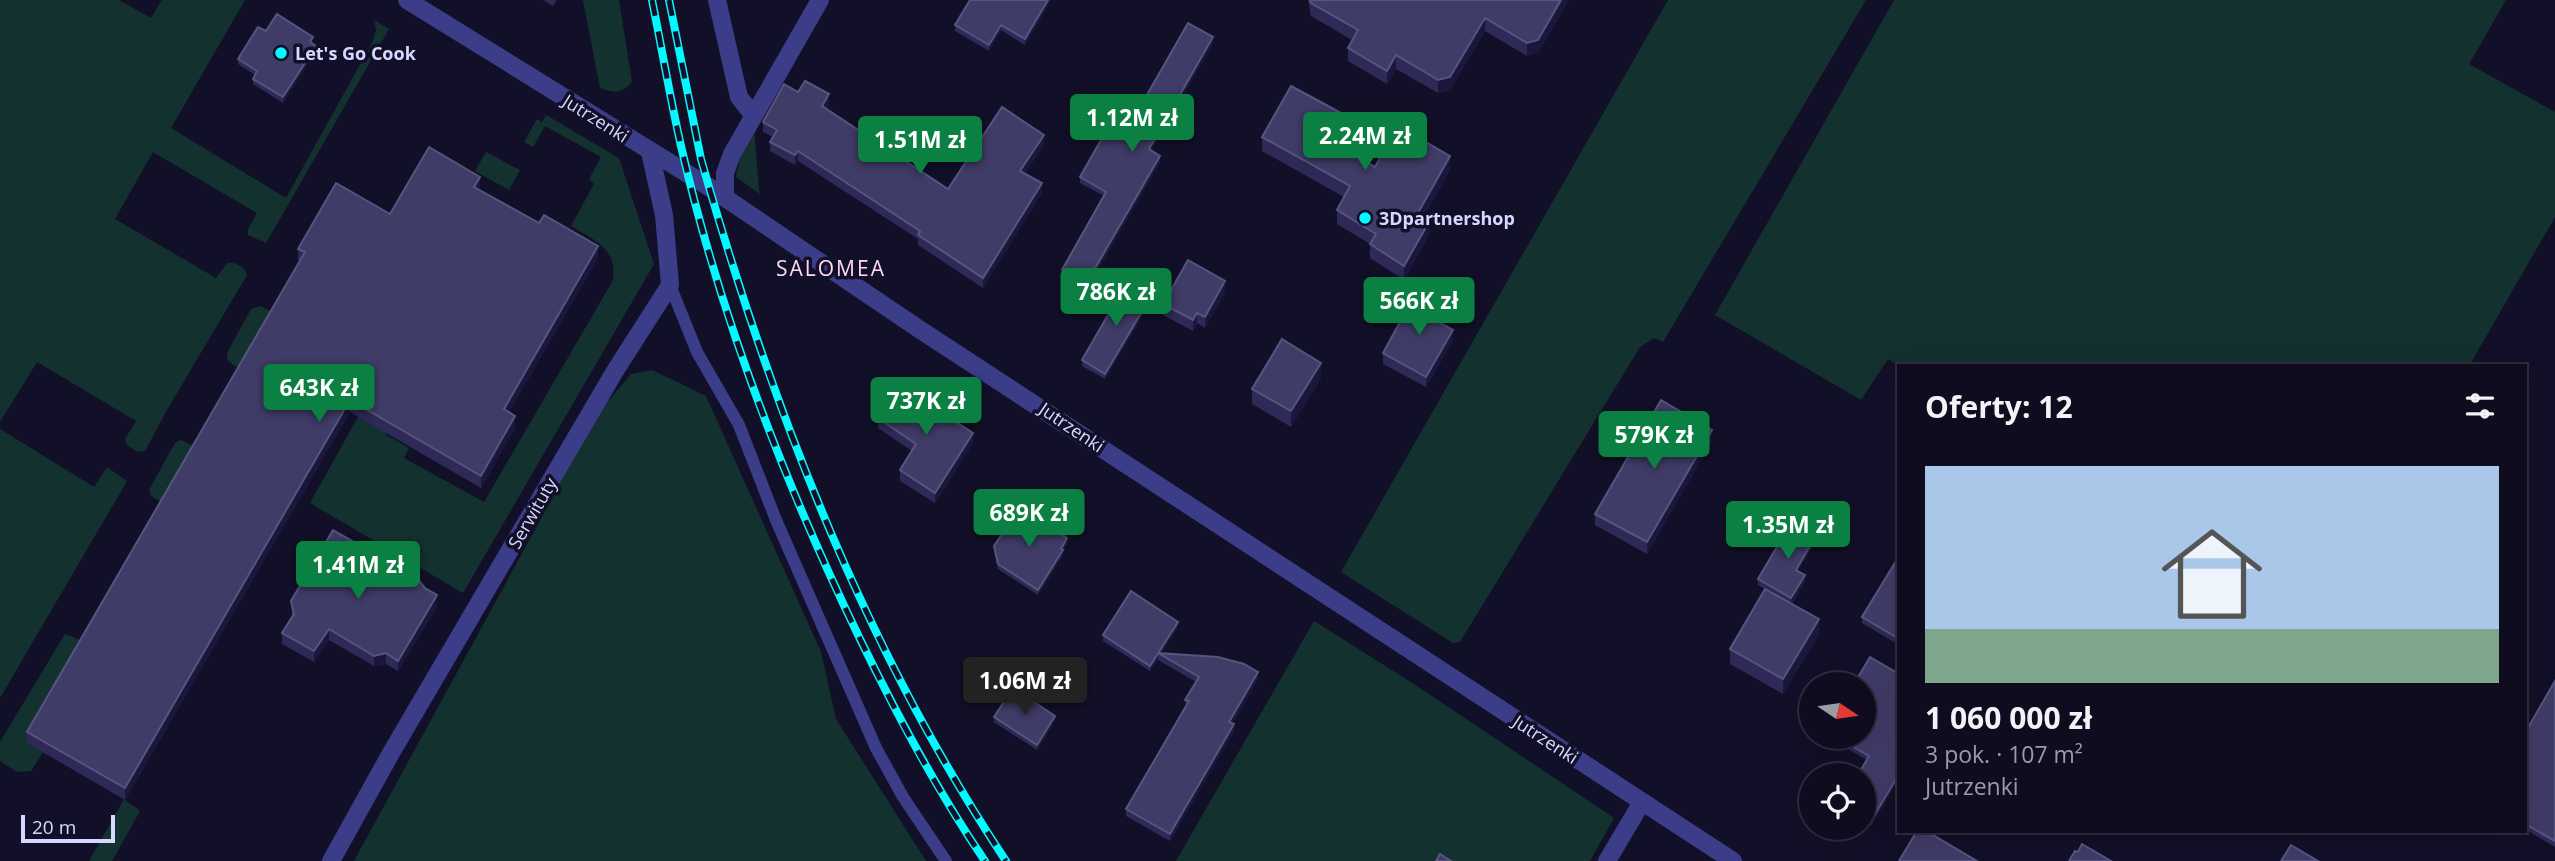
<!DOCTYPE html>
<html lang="pl">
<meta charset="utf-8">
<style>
body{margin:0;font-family:"Open Sans",sans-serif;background:#171527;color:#f1f3f6;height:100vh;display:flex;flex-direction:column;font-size:26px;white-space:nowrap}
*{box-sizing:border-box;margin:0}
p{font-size:23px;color:#9b9ba4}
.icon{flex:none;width:38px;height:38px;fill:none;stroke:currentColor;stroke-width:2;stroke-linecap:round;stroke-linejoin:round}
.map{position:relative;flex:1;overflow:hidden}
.panel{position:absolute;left:1897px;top:364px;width:630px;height:469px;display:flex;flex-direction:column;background:#0e0c1e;border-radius:0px;box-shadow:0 7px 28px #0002,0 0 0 2px #2e2c3c}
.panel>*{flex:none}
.needle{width:46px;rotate:103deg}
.controls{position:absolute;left:1799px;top:672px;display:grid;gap:14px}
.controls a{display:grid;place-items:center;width:77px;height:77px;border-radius:50%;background:#0e0c1e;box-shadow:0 7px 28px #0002,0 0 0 2px #2e2c3c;font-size:35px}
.scale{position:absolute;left:21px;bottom:18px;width:94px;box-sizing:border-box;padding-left:7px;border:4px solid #d9d7ff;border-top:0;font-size:19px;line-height:24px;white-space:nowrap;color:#d9d7ff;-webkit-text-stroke:5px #121028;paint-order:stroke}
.price{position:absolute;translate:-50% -60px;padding:0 16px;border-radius:7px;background:#0b8043;color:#fff;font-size:23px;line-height:46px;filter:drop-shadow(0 2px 4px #0008)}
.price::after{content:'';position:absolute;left:50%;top:42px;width:21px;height:16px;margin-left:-10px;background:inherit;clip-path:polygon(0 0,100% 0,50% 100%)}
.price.on{background:#222;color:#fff}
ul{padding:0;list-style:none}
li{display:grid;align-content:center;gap:14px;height:371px;padding:0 28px}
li+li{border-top:2px solid #2e2c3c}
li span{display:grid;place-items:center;height:217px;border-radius:0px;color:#555}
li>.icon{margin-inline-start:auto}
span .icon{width:126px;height:126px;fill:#fffc;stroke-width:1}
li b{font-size:30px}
h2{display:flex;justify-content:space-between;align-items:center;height:84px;padding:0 28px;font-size:30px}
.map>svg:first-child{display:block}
.green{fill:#13322f}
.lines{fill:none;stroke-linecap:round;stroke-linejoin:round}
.service{stroke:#3b3d88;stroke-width:12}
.minor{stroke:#3b3d88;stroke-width:18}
.rail-casing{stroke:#03f9ff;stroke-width:8}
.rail{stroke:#121028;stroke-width:5;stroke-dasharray:16;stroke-linecap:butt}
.wall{fill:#2e2956}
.shaded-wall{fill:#1b173c}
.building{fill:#403c68;stroke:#585480;stroke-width:2}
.poi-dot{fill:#03f9ff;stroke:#121028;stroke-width:2.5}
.labels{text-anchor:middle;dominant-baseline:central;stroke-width:7;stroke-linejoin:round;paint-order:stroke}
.poi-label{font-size:18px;font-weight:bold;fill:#d9d7ff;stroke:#121028;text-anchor:start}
.street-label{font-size:18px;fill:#d9d7ff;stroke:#121028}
.quarter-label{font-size:21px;letter-spacing:2px;fill:#ffd9f4;stroke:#121028}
</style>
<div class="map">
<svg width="2555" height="861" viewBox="0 0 2555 861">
<rect width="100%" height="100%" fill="#121028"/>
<g class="green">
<path d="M0,0H119L151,18L162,0H245L171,128L286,198L372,43L376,31L374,20L389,29L266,243L248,235V229L257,213L153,152L115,219L216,278L227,263C235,262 245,267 247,275L168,408L145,451L138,452L127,445L125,439L136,421L37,362L0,422Z"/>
<path d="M583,0H619L632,82C621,94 614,93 600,88Z"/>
<polygon points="1668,0 1866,0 1663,342 1654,338 1640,347 1460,642 1453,643 1341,572"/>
<polygon points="1894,0 2506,0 2469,64 2555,112 2555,217 2469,366 1899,366 1888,359 1861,400 1715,315"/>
<path d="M546,115L619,158L654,264L463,593L310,503L373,390L402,407L386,435L409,448L404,458L484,502L612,282C620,250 594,240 571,226L594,184L589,179L601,157L545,126L533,147L524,142L537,119L542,122Z"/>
<polygon points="754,127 759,190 760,194 736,177 740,157"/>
<polygon points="486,152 520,170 509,190 475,171"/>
<polygon points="260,306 277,314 243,372 228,361 227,353 251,309"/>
<polygon points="652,370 706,396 821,652 836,719 926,861 354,861 543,515 557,480 600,411 631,374"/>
<polygon points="0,429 94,487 107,467 127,481 0,698"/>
<polygon points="181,440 199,449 166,505 151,496 149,490 172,448 176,442"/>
<polygon points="1314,621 1414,684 1614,818 1590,861 1176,861"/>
<polygon points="65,634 87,643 43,752 31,771 17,772 0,761 0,742"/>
<polygon points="124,799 140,811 112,861 89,861"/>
</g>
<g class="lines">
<polyline class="service" points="670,285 697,352 739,425 776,520 876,748 903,797 946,861"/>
<g class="minor">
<polyline points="407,0 709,187 919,329 1733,861"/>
<polyline points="717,0 739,97 753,115"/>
<polyline points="725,198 725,173 732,154 820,0"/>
<polyline points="331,861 391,753 615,371 670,285 664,215 650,152"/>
<polyline points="1607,861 1642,802"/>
</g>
<defs>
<g id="rail">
<path d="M652,0C662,49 670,98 681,146C720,316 784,482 860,639C897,715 937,791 985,861"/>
<path d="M669,0L701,159L709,187C778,423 869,655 1006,861"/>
</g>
</defs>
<use href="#rail" class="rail-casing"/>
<use href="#rail" class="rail"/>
</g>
<g class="wall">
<polygon points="543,0 557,0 553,6"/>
<polygon points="1051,0 1025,45 1001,30 989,51 955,31 955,25"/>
<polygon points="1308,0 1569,0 1538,53 1527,56 1485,31 1450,90 1438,93 1396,69 1387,84 1348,61 1348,48 1352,40 1311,16"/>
<polygon points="266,31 313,42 312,43 316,51 283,103 253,84 253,79 255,75 238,64 238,59"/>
<polygon points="1213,43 1151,151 1160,162 1086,290 1062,276 1062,270 1104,196 1080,183 1080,177 1124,135"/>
<polygon points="798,92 829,104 826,109 948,189 1044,145 1025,173 1042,193 983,288 918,245 918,239 798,161 795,165 770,151 770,142 773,137 763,132 763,122"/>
<polygon points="1341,127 1333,142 1375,167 1450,170 1424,216 1430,233 1404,280 1370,258 1370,244 1337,224 1337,210 1344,197 1262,151 1262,137"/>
<polygon points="480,188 480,190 598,258 509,412 515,428 481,488 350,412 125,800 27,743 27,732 300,261 298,260 298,249 390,214"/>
<polygon points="1225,292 1205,328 1197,323 1193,331 1163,315 1163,304"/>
<polygon points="1151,301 1105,379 1082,366 1082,360"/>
<polygon points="1445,323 1444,325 1453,340 1426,387 1383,364 1383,353"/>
<polygon points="1321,378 1291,427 1252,404 1252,389"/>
<polygon points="878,418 973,443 935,503 900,481 900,470 912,451 878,428"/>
<polygon points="1712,441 1647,554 1595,525 1595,514"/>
<polygon points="1815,542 1798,571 1805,581 1792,604 1819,634 1783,694 1730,664 1730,649 1765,589 1758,585 1758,579"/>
<polygon points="1067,544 1063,550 1063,555 1038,595 998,569 994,551 994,546"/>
<polygon points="1899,556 1899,645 1862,623 1862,617"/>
<polygon points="291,601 437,606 398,671 386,664 374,666 329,640 314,662 282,644 282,633 292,616"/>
<polygon points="1178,627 1161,653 1258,679 1232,724 1234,731 1170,841 1126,816 1126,809 1186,707 1185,700 1196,682 1158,660 1158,659 1150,671 1103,641 1103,635"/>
<polygon points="1899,674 1899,779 1871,826 1864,822 1864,775 1867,760 1827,737 1864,737"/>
<polygon points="2555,681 2555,847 2525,829 2525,733"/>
<polygon points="994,717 1055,721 1037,750 994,722"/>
</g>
<g class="shaded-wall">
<polygon points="1048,0 1051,0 1025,45 1025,39"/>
<polygon points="1561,0 1569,0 1538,53 1527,56 1527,43"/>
<polygon points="1485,18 1485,31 1450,90 1438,93 1438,80"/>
<polygon points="1001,25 1001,30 989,51 989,45"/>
<polygon points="1213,37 1213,43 1149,155 1149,149"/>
<polygon points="316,46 316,51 283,103 283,97"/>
<polygon points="1396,55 1396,69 1387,84 1387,71"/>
<polygon points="829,94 829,104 822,116 822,106"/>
<polygon points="1341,113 1341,127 1327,152 1327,138"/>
<polygon points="1044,135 1044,145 1020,180 1020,171"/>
<polygon points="798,151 798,161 795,165 795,155"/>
<polygon points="1160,156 1160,162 1086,290 1086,284"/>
<polygon points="1450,156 1450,170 1418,227 1418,213"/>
<polygon points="480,177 480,188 474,199 474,187"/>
<polygon points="1042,183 1042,193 983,288 983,278"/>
<polygon points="1430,220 1430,233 1404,280 1404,266"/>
<polygon points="598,246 598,258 504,421 504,409"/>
<polygon points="1225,281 1225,292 1205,328 1205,317"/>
<polygon points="1151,296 1151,301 1105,379 1105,374"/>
<polygon points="1445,312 1445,323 1440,333 1440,323"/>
<polygon points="1197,313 1197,323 1193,331 1193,320"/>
<polygon points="1453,330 1453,340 1426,387 1426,377"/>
<polygon points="1321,363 1321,378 1291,427 1291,411"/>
<polygon points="350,400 350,412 125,800 125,788"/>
<polygon points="515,416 515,428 481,488 481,476"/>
<polygon points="1712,430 1712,441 1647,554 1647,542"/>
<polygon points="973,433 973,443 935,503 935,493"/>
<polygon points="1815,537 1815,542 1796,575 1796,570"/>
<polygon points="1067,538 1067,544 1063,550 1063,555 1038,595 1038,590"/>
<polygon points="1805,575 1805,581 1791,604 1791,598"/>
<polygon points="437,595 437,606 398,671 398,661"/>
<polygon points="1819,619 1819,634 1783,694 1783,679"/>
<polygon points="1178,622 1178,627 1161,654 1158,653"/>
<polygon points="329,629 329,640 314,662 314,651"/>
<polygon points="386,653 386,664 374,666 374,656"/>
<polygon points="1158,653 1158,659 1150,671 1150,666"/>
<polygon points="1258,672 1258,679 1229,729 1229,722"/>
<polygon points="1055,716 1055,721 1037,750 1037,745"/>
<polygon points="1234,724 1234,731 1170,841 1170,834"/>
<polygon points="1899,774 1899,779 1871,826 1871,821"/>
</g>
<g class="building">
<polygon points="970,0 1048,0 1025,39 1001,25 989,45 955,25"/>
<polygon points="1310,0 1561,0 1538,40 1527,43 1485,18 1450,77 1438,80 1396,55 1387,71 1348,48 1358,30 1311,3"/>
<polygon points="277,14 313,37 310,42 316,46 283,97 253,79 257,71 238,59 258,27 266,31"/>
<polygon points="1188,23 1213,37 1149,149 1160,156 1086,284 1062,270 1106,192 1080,177 1109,126 1124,135"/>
<polygon points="805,81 829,94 822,106 948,189 1002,107 1044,135 1020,171 1042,183 983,278 918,235 920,231 798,151 795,155 770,142 777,130 763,122 784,84 798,92"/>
<polygon points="1291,86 1341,113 1327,138 1375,167 1394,132 1405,130 1450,156 1418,213 1430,220 1404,266 1370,244 1376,234 1337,210 1350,186 1262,137"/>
<polygon points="429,147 480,177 474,187 539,223 544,215 598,246 504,409 515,416 481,476 350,400 125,788 27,732 305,252 298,249 336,183 390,214"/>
<polygon points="1188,260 1225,281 1205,317 1197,313 1193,320 1163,304"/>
<polygon points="1127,282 1151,296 1105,374 1082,360"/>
<polygon points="1414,296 1445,312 1440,323 1453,330 1426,377 1383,353"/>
<polygon points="1282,339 1321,363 1291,411 1252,389"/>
<polygon points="899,385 973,433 935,493 900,470 916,444 878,418"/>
<polygon points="1661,400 1712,430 1647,542 1595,514"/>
<polygon points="1022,508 1067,538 1061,549 1063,550 1038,590 998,564 994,546 1013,517 1015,519"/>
<polygon points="1791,523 1815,537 1796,570 1805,575 1791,598 1758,579"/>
<polygon points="333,530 417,578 425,588 437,595 398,661 386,653 374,656 329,629 314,651 282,633 294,614 291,601"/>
<polygon points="1899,556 1899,639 1862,617"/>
<polygon points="1765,589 1819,619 1783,679 1730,649"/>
<polygon points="1131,591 1178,622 1150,666 1103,635"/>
<polygon points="1158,653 1218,657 1244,664 1258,672 1229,722 1234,724 1170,834 1126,809 1189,701 1185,700 1199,677"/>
<polygon points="1870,657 1899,674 1899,678 1896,682 1899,684 1899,774 1871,821 1864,816 1864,775 1858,775 1869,756 1836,737 1864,737 1864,684 1854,684"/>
<polygon points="2555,681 2555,841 2525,824 2525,733"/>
<polygon points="1013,688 1055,716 1037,745 994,717"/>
<polygon points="1917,831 1926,831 1977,861 1899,861"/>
<polygon points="2082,844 2111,861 2069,861 2075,851 2078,852"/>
<polygon points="2291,845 2318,861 2281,861"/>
<polygon points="1440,854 1451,861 1436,861"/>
</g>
<g class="poi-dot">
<circle cx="281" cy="53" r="7"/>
<circle cx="1365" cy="218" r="7"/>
</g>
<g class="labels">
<g class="poi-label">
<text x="295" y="53">Let's Go Cook</text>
<text x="1379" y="218">3Dpartnershop</text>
</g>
<g class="street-label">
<text transform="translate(596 118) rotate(32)">Jutrzenki</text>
<text transform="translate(1072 427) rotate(34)">Jutrzenki</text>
<text transform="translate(532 513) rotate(-60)">Serwituty</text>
<text transform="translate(1546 739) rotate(33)">Jutrzenki</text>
</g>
<g class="quarter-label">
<text x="831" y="268">SALOMEA</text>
</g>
</g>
</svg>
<div class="controls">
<a><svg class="needle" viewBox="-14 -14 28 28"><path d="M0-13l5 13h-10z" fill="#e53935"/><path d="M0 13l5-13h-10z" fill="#9b9ba4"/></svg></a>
<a><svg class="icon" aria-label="locate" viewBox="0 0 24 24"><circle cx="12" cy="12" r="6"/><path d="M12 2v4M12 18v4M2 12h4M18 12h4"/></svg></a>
</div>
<div class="scale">20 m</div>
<b class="price" style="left:1132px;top:154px">1.12M zł</b>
<b class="price" style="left:1365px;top:172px">2.24M zł</b>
<b class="price" style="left:920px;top:176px">1.51M zł</b>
<b class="price" style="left:1116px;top:328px">786K zł</b>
<b class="price" style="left:1419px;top:337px">566K zł</b>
<b class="price" style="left:319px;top:424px">643K zł</b>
<b class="price" style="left:926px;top:437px">737K zł</b>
<b class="price" style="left:1654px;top:471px">579K zł</b>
<b class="price" style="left:1029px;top:549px">689K zł</b>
<b class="price" style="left:1788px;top:561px">1.35M zł</b>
<b class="price" style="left:358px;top:601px">1.41M zł</b>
<b class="price on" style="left:1025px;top:717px">1.06M zł</b>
<section class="panel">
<h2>Oferty: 12<svg class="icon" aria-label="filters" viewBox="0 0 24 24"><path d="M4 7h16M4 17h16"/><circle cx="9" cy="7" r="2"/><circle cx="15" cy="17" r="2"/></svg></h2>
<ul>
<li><span style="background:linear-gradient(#a9c7e8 75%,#7fa58c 0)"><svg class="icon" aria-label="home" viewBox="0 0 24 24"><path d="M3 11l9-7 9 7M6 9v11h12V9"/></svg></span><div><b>1 060 000 zł</b><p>3 pok. · 107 m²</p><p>Jutrzenki</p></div></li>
</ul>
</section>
</div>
